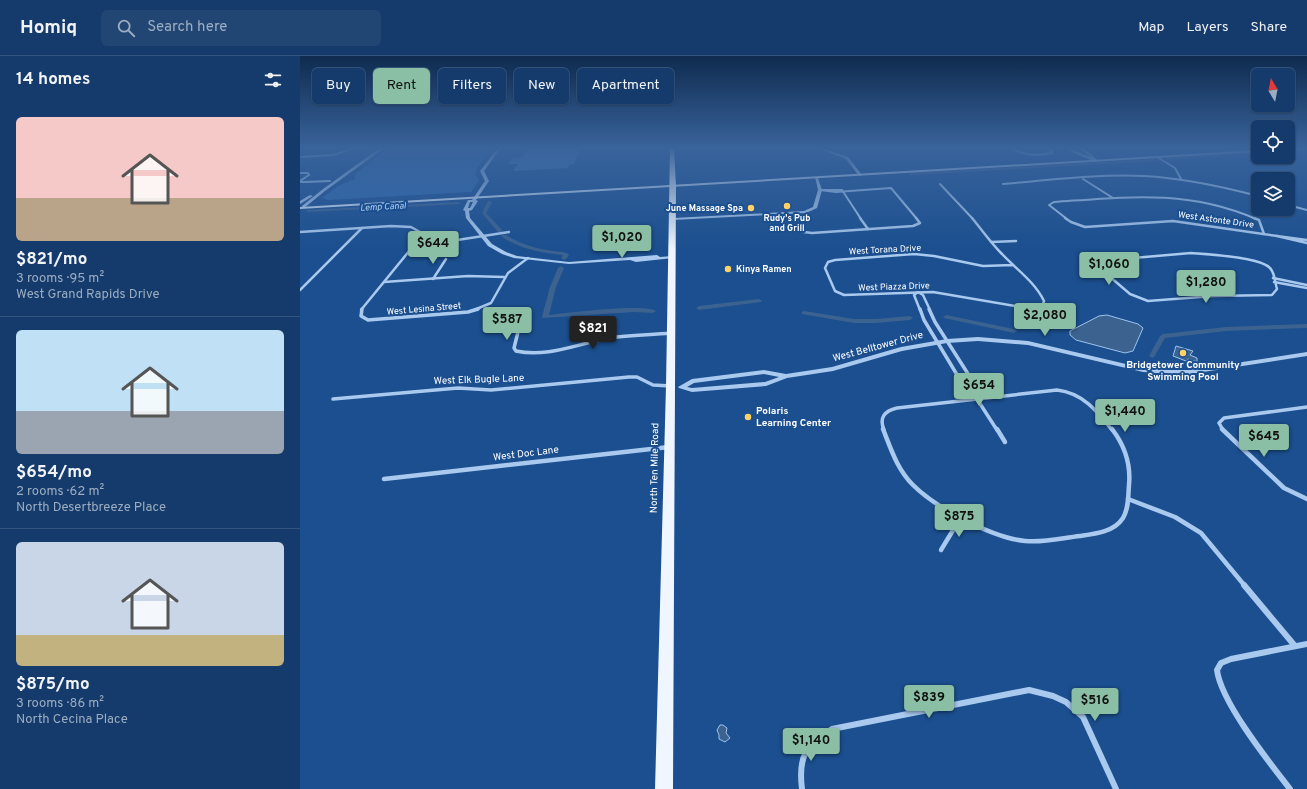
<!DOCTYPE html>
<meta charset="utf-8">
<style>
body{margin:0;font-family:Overpass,sans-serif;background:#214673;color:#f1f3f6;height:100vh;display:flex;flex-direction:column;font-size:15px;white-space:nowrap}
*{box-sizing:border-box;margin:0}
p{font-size:13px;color:#9dadc1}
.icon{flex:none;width:22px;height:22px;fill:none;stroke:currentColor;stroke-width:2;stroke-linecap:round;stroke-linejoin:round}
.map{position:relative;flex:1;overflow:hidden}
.panel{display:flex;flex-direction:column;background:#143b6b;width:300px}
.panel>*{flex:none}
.top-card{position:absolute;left:12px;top:12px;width:380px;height:36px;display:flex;gap:8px}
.needle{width:26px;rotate:350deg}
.tools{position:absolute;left:951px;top:12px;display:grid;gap:8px}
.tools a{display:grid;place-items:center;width:44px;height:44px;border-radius:6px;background:#143b6b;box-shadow:0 1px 3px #0004,0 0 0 1px #33557e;font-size:20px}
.price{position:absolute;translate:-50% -34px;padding:0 9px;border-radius:4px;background:#8abfa5;color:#111;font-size:13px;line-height:26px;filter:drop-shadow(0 1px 2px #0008)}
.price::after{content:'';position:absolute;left:50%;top:24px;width:12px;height:9px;margin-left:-6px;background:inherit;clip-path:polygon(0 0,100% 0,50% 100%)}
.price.selected{background:#222;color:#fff}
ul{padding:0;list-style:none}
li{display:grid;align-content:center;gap:8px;height:212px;padding:0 16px}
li+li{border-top:1px solid #33557e}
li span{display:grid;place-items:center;height:124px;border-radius:6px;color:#555}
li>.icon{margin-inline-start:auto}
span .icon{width:72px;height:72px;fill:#fffc;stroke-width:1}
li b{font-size:17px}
h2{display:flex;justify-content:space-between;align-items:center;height:48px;padding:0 16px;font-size:17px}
.chip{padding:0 14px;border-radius:6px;background:#143b6b;box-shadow:0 1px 3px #0004,0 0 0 1px #33557e;font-size:14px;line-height:36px}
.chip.selected{background:#8abfa5;color:#111}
header{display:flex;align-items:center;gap:24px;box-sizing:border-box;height:56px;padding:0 20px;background:#143b6b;border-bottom:1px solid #33557e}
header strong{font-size:19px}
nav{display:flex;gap:22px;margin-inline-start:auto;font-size:14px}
.search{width:280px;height:36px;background:#214673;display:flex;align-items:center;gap:10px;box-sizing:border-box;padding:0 14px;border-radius:6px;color:#9dadc1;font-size:15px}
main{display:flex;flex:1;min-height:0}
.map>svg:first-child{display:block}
.green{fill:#2e69ad}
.water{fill:#3c6290;stroke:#9cc4f0}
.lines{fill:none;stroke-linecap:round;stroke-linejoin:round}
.canal{fill:#3c6290;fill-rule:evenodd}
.building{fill:#4478b7}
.minor-far4{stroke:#a9c9ee;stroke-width:2}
.minor-far3{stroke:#a9c9ee;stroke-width:2.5}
.minor-far2{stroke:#a9c9ee;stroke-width:3.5}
.minor-far1{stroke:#a9c9ee;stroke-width:4.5}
.minor{stroke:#a9c9ee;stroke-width:6}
.tertiary{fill:#a9c9ee;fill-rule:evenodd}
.secondary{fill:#d6e6fa;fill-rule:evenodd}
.primary{fill:#f0f6ff;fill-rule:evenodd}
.poi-dot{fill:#ffd166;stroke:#1b4f8f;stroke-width:1.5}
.labels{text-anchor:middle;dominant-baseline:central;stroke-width:4;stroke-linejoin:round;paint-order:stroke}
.far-water-label{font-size:9px;font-style:italic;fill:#b5d3f5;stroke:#1b4f8f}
.far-poi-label{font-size:9px;font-weight:bold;fill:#fff;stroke:#1b4f8f;text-anchor:end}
.far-street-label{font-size:9px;fill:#fff;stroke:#1b4f8f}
.street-label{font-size:10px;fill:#fff;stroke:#1b4f8f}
.poi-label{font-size:10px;font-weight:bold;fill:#fff;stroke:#1b4f8f}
</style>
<header>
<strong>Homiq</strong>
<div class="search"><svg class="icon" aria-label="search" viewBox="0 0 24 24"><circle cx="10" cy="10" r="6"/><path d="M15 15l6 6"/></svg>Search here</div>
<nav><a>Map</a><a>Layers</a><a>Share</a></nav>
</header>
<main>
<section class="panel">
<h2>14 homes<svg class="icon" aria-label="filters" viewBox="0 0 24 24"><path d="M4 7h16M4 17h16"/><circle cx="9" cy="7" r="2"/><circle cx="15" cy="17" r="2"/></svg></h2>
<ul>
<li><span style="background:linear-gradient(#f6c9c9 65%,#b9a48a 0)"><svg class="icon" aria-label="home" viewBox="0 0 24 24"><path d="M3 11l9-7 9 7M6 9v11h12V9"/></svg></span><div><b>$821/mo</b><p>3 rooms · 95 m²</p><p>West Grand Rapids Drive</p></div></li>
<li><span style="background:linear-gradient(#bfe0f5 65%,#9aa5b1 0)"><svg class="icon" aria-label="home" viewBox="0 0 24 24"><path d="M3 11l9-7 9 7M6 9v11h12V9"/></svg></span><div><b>$654/mo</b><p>2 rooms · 62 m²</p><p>North Desertbreeze Place</p></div></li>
<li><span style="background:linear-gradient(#c9d6e8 75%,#c2b280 0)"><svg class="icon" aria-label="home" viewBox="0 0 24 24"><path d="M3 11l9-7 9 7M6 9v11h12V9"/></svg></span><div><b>$875/mo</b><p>3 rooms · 86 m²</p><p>North Cecina Place</p></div></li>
</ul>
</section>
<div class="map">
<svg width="1007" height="733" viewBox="0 0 1007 733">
<rect width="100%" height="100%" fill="#1b4f8f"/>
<polygon class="green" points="89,92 193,92 177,112 175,118 179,125 171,136 28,144 22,142 38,130 55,123 55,118"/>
<g class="water">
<polygon points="807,259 838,268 843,272 833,295 825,297 776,284 770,279 770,275 799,260"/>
<polygon points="876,290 893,295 890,299 897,302 897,306 888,303 886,305 873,300"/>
<polygon points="420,669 423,669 427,672 426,677 430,682 425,686 419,683 419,679 417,674"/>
</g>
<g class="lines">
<g class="canal">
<polygon points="1007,93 1007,95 988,97 988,95"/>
<polygon points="958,96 958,98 866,104 864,103 866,102"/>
<polygon points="855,103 856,105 611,119 609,118 611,117"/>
<polygon points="188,145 192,146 186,157 202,174 202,176 198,176 182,157"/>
<polygon points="158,146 160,147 160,148 8,156 6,155 8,154"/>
<path d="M202,179H206C221,188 236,193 254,195C259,196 265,195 269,199L266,203L264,204L261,202L263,199C241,197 221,193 202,181Z"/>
<path d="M261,210L264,212L256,231L249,259C266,257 345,247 356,255L353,257L334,256L243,262L242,261L250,231L258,212Z"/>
<polygon points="459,243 462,245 461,246 399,254 396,252 399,250"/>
<polygon points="504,255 554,263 576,263 610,260 613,262 610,264 576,267 554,267 502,258 502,256"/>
<polygon points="646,259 714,273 717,275 714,277 644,262 643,261"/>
<polygon points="1007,268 1007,272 926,275 865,282 854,301 852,302 849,300 860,280 863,278 926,271"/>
</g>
</g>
<polygon class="building" points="234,92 281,92 274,108 269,109 268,112 213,115 218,108 208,108 212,102 222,101 227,93"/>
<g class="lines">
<g class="minor-far4">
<path d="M711,92C724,100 737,100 752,97V95L747,92"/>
<polyline points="0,101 34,99 53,92"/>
<polyline points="857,101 875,112 881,123"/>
<polyline points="0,117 8,117"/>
<polyline points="783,123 813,142"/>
<polyline points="0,125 9,119 8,117"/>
<polyline points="0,126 30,125 7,126"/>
<polyline points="640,128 673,163"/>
<path d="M703,128C750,124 797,118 844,120C882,122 920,130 958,140"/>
<polyline points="542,134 561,163"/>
<polyline points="542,134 520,134 536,136 591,132 617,163"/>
<polyline points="988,149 1007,154"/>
<path d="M767,163L749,149L754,146C826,141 887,133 956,163"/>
</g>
<g class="minor-far3">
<polyline points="560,162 568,173"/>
<path d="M672,162C682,174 691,187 702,198C716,213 735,226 744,245L743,248L733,252L721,251L633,236L544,239L535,235L525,212L528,206L535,204L614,198L634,200L683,210L713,209"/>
<polyline points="765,162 771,166 785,171 873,165 977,180"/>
<polyline points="954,162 959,164 964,178"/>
<polyline points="496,175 512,177 613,170 620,167 616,162"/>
<polyline points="0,176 91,170 111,171 120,176 119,183 61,254"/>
<polyline points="1007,184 977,180 1007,187"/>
<polyline points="691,186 716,185"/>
<polyline points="112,191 209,176"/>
<path d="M891,197C906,198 961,201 970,212C975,217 975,227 977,233L972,239L913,240L848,245L830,238L802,214L801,211L804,207L810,204Z"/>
<polyline points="973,222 1007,229"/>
<polyline points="133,223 146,203"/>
<polyline points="84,226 168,220 204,221"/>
<polyline points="974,226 1007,232"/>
<polyline points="0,234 62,172"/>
<polyline points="174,254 191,247 208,217 228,202"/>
<polyline points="620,254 614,239 618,236 623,239 630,254"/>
</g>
<g class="minor-far2">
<polyline points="62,253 61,260 68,264 168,256 178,253"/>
<polyline points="620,253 624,264 665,332 677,343"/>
<polyline points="629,253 635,266 677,332 677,343"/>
<path d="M219,272L214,292L216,295C248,302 279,287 310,282C330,279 351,279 371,277"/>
<polyline points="33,343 158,332 191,334 329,321 337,321 353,329 371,330"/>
<polyline points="677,343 697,374"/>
<path d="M584,374C579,362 584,355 597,352L757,334C783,337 797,355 812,374"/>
<polyline points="923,374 919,367 924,362 1007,351"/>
</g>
<g class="minor-far1">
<path d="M583,373C591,393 597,413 613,429C636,452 693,482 725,485C744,487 762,482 780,480C795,478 814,476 823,462C829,452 828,440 829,429C831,408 825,390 812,373"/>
<polyline points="697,373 705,386"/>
<polyline points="922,373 984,432 1007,443"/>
<polyline points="84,423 369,391"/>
<polyline points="828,443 875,461 901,477 945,530"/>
<polyline points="641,494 661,461"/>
</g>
<g class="minor">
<polyline points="944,529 995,590"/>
<path d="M502,733C498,701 505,690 532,673L729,634L753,640L766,646L783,661L816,733"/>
<path d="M990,733C969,706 921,646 917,614L921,607L931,603L1007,588"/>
</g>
<g class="tertiary">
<polygon points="80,92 84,92 25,135 4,152 2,152 2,150 23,133"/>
<path d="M198,92H201L184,115L189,125L176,144L178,145L172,154L169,155L170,162L192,188L206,196L217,200L269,206L357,199L360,201L373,200L375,201L373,202L336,206L330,204L269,208L214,202L202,198L188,190L166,162L165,155L163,154L168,144H172L185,125L180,115ZM170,146H173L170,152H168Z"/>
<polygon points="517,92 521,92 548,101 562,119 559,120 546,103"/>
<path d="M767,92H771L776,95L790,101L786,97L777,92C787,91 792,101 799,105L796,106L774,97Z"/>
<polygon points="515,121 518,122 522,134 517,152 506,157 373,164 371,163 373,162 504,155 513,151 518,134"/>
<polygon points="10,139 13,140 0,148 0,145"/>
<path d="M678,281L728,285L843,312L869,314H890L1007,296V300L890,318H869L843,316L728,289L678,285L647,287L602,295L533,315L487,322L466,330L392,336L379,332L378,331L392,323L464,314L486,318L532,311L601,291L647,283ZM464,318L479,321L465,326L392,332L387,331L394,327Z"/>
</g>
<g class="secondary">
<polygon points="988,92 1007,92 1007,93 988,94"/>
<polygon points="958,94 958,96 0,153 0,151"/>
</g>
<polygon class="primary" points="370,92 374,92 376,130 373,733 355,733 366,330"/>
</g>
<linearGradient id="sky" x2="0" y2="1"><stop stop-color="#0f2b4f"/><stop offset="0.47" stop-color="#39639b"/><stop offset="1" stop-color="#39639b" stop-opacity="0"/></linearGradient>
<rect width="1007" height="194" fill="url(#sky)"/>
<g class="poi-dot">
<circle cx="487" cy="150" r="4"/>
<circle cx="451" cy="152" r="4"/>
<circle cx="428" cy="213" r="4"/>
<circle cx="883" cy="297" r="4"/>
<circle cx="448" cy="361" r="4"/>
</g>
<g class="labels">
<g class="far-water-label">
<text transform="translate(83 151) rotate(-3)">Lemp Canal</text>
</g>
<g class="far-poi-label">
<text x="443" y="152">June Massage Spa</text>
<text x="487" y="162" text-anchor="middle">Rudy's Pub<tspan x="487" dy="10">and Grill</tspan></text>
<text x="436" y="213" text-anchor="start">Kinya Ramen</text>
</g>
<g class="far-street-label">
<text transform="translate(916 164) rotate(8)">West Astonte Drive</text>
<text transform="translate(585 194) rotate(-3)">West Torana Drive</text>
<text transform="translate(594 231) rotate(-2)">West Piazza Drive</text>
<text transform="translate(124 253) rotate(-5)">West Lesina Street</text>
</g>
<g class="street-label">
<text transform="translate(578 291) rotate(-15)">West Belltower Drive</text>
<text transform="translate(179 324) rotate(-2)">West Elk Bugle Lane</text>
<text transform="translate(226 398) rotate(-7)">West Doc Lane</text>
<text transform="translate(355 412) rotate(-89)">North Ten Mile Road</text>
</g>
<g class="poi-label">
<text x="883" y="309">Bridgetower Community<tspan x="883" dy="12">Swimming Pool</tspan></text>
<text x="456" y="355" text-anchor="start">Polaris<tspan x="456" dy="12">Learning Center</tspan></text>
</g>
</g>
</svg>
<div class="tools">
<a><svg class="needle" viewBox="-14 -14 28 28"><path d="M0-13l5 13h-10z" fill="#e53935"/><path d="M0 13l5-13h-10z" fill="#9dadc1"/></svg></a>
<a><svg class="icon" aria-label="locate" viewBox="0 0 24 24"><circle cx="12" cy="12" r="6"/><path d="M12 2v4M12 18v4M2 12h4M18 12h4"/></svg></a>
<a><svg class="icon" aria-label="layers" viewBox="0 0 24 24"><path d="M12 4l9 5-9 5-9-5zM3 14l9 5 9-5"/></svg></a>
</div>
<b class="price" style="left:322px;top:203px">$1,020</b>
<b class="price" style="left:133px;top:209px">$644</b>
<b class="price" style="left:809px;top:230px">$1,060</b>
<b class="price" style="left:906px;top:248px">$1,280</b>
<b class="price" style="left:745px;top:281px">$2,080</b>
<b class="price" style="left:207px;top:285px">$587</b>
<b class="price selected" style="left:293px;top:294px">$821</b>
<b class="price" style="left:679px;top:351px">$654</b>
<b class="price" style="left:825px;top:377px">$1,440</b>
<b class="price" style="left:964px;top:402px">$645</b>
<b class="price" style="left:659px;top:482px">$875</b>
<b class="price" style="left:629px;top:663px">$839</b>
<b class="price" style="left:795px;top:666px">$516</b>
<b class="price" style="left:511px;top:706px">$1,140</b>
<div class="top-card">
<a class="chip">Buy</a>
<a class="chip selected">Rent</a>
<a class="chip">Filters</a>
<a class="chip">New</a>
<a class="chip">Apartment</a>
</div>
</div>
</main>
